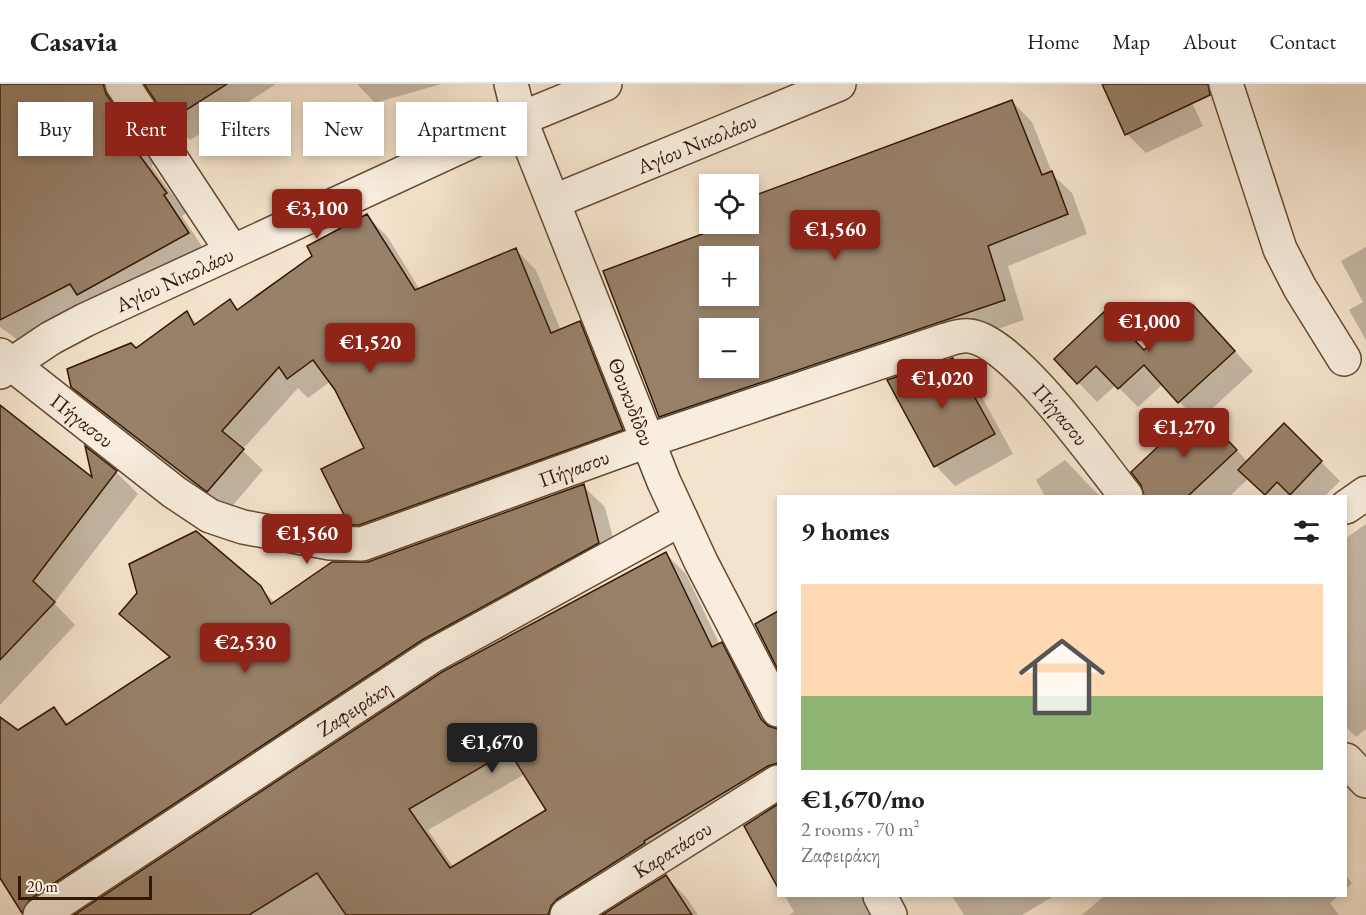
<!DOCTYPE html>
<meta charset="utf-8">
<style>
body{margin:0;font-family:"EB Garamond",serif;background:#f6f6f6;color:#202124;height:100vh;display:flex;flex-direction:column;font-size:22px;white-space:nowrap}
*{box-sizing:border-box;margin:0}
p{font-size:20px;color:#757577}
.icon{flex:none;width:33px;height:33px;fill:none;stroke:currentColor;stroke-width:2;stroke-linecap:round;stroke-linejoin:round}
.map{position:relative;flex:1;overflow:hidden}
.sheet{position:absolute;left:777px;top:411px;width:570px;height:402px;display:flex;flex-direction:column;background:#fff;border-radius:0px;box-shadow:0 3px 9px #0003}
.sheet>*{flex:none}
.top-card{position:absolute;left:18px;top:18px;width:570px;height:54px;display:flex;gap:12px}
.fabs{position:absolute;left:699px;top:90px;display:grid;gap:12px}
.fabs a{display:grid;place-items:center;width:60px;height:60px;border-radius:0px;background:#fff;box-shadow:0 3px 9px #0003;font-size:30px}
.scale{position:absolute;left:18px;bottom:15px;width:134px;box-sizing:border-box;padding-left:6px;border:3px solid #341700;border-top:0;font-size:16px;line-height:21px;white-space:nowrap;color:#341700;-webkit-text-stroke:4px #f8edde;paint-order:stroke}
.price{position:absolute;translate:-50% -51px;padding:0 14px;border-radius:6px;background:#8f2418;color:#fff;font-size:20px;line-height:39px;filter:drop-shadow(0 2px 3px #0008)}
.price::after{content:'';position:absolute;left:50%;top:36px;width:18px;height:14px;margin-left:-9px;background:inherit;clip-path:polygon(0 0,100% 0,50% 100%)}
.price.on{background:#222;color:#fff}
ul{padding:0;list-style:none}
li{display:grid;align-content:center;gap:12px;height:318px;padding:0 24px}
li+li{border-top:2px solid #e0e0e0}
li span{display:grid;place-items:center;height:186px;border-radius:0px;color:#555}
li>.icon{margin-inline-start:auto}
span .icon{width:108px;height:108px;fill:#fffc;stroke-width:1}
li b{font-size:26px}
h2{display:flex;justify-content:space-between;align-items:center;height:72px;padding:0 24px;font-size:26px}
.tag{padding:0 21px;border-radius:0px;background:#fff;box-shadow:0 3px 9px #0003;font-size:21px;line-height:54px}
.tag.on{background:#8f2418;color:#fff}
header{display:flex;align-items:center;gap:36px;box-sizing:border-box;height:84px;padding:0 30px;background:#fff;border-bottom:2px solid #e0e0e0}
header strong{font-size:28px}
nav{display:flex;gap:33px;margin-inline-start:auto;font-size:21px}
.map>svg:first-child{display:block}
.shadow{fill:#0003;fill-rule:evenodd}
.building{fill:#98816a;stroke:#341700;stroke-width:1.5;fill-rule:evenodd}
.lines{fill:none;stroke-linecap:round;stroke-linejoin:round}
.street-casing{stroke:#644a33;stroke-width:36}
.street{stroke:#f8edde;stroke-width:33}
.labels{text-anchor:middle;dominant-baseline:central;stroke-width:4.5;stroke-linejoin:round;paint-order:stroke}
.street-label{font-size:21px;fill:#341700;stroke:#f8edde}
</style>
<header>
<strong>Casavia</strong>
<nav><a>Home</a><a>Map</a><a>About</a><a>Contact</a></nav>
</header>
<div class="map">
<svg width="1366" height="831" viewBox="0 0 1366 831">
<rect width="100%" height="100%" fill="#f4e3cc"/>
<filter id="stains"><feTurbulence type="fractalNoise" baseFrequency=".00333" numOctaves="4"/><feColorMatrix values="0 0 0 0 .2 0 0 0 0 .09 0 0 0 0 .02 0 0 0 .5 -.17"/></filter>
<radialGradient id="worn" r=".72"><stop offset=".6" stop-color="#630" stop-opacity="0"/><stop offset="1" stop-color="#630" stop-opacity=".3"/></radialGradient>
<g class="shadow">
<polygon points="0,0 276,0 190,56 170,36 145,1 141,1 156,78 151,82 186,129 182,132 207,170 18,256 0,243"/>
<polygon points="357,0 441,0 375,19"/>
<polygon points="1104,0 1183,0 1203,42 1146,69 1127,50"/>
<path d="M1012,17L1032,38L1053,91L1072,109L1087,150L1008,182L1024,236L680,353L660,332L605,187L723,143L721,140H748ZM710,172H748V212H710ZM710,244H748V284H710Z"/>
<polygon points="367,132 387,152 420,206 516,166 536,186 561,247 580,239 600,259 642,366 370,460 350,440 366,365 331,297 308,314 298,304 242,366 263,386 228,427 93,323 73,303 136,266 187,229 198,240 230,217 239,227"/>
<polygon points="1366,163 1366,256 1349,226 1363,218 1341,177"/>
<polygon points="1212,242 1253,287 1204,332 1248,378 1284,341 1340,397 1325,412 1268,412 1249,394 1230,412 1146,412 1193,332 1163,300 1138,323 1116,301 1097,318 1056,275 1145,268"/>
<polygon points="952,275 972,295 1013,370 955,402 936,382 889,297"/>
<polygon points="0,335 95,397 116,388 138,410 54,519 75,541 0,621"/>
<polygon points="1065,376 1085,397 1100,412 1045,412 1036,396"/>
<polygon points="583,402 605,423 620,481 443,578 26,831 23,828 0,791 0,634 18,647 54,625 70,641 170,574 121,530 260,503 275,519 369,479"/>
<polygon points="1366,440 1366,645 1356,653 1346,643 1346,454"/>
<path d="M665,469L686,490L720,561L742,581L776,646H778V708L584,831H77ZM525,690L548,726L454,784L428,746Z"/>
<polygon points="778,529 778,583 757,541"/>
<polygon points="778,720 778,801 746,742"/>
<polygon points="1346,792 1352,799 1346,805"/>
<polygon points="666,793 686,813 698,831 605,831"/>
<polygon points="785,812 872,812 882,831 789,831 794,828"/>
<polygon points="952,812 1054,812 1022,831 964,831"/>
<polygon points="1104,812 1338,812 1330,819 1339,831 1082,831"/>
</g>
<g class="building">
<polygon points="0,0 103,0 106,10 138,58 132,61 167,109 164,111 189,149 77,211 70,200 0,236"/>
<polygon points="144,0 227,0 169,37"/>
<polygon points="1102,0 1208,0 1210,11 1125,51"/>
<path d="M1012,16L1042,91L1052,87L1068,130L988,162L1005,216L659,333L603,187L729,140H748V114ZM710,172H748V212H710ZM710,244H748V284H710Z"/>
<polygon points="367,130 415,206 516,164 551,249 580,237 623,346 359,441 349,441 321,385 364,364 335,306 313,276 287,295 279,283 222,347 244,365 207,408 71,303 67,285 131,259 136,264 187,227 194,241 230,215 237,226 312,172 307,162"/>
<polygon points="1193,221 1235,267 1178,319 1144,281 1118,305 1096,282 1077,300 1054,275 1106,226 1144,266"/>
<polygon points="953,274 995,350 934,383 887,296"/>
<polygon points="0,321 92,393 85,362 117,387 33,497 55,518 0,576"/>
<polygon points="1198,325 1237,366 1188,412 1144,412 1141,401 1131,388"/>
<polygon points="1284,339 1322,377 1290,411 1277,398 1265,411 1238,386"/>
<polygon points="584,400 599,459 422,556 30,815 22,829 0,794 0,633 18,646 54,623 66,641 170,573 119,530 137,509 129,480 196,447 261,502 271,520 332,478 368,478"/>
<path d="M666,468L712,563L722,558L761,635L768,642L778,645V679L768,682L644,757L645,759L557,815L551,822L548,831H346L317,789L249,831H74L442,588ZM509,667L546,726L450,784L409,725Z"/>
<polygon points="778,527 778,586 755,540"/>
<polygon points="778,720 778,804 744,742"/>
<polygon points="666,791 692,831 602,831"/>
</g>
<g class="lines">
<defs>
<g id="street">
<polyline points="122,0 232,167"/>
<path id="s1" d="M511,0L520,35L664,398L701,478L778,626"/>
<polyline points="1226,0 1280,165 1300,204 1344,275"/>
<path id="s2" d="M555,117L839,0"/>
<path id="s3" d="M0,271L174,408L210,432L243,443L330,459L362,460L647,357L946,256C953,254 962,251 969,252C1012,255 1098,377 1126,412"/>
<path id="s4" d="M0,288L51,254L85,236L520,35L605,0"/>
<polyline points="1346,423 1366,409"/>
<polyline points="1346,676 1366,697"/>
<polyline points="880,812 890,831"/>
<path id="s5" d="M40,831L432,572L681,435"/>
<path id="s6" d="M567,831L778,698"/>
</g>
</defs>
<use href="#street" class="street-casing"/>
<use href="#street" class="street"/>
</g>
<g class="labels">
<g class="street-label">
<text stroke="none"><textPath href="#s2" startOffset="153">Αγίου Νικολάου</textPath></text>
<text stroke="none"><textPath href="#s4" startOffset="198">Αγίου Νικολάου</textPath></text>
<text stroke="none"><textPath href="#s1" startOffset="340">Θουκυδίδου</textPath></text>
<text stroke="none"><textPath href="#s3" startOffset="1185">Πήγασου</textPath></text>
<text stroke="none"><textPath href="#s3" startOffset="105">Πήγασου</textPath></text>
<text stroke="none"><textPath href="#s3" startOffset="645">Πήγασου</textPath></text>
<text stroke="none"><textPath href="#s5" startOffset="376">Ζαφειράκη</textPath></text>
<text stroke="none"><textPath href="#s6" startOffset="124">Καρατάσου</textPath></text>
</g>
</g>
<rect width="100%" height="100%" filter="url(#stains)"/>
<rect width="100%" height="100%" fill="url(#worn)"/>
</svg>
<div class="fabs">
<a><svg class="icon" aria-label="locate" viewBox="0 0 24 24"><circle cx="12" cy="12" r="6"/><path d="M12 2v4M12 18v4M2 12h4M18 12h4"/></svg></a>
<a>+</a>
<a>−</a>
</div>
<div class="scale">20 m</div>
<b class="price" style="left:317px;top:156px">€3,100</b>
<b class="price" style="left:835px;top:177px">€1,560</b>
<b class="price" style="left:1149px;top:269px">€1,000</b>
<b class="price" style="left:370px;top:290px">€1,520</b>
<b class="price" style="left:942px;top:326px">€1,020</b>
<b class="price" style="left:1184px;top:375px">€1,270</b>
<b class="price" style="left:307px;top:481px">€1,560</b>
<b class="price" style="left:245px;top:590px">€2,530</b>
<b class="price on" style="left:492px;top:690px">€1,670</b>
<div class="top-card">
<a class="tag">Buy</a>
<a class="tag on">Rent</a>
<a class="tag">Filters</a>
<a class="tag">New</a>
<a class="tag">Apartment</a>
</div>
<section class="sheet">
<h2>9 homes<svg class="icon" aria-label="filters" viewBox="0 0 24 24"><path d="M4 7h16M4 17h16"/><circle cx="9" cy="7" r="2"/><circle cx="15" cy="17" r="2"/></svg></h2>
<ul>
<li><span style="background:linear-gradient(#ffd9b3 60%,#8fb573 0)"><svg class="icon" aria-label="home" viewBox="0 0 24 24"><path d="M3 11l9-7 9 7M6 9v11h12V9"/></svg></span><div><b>€1,670/mo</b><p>2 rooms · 70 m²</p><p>Ζαφειράκη</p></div></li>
</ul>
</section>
</div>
